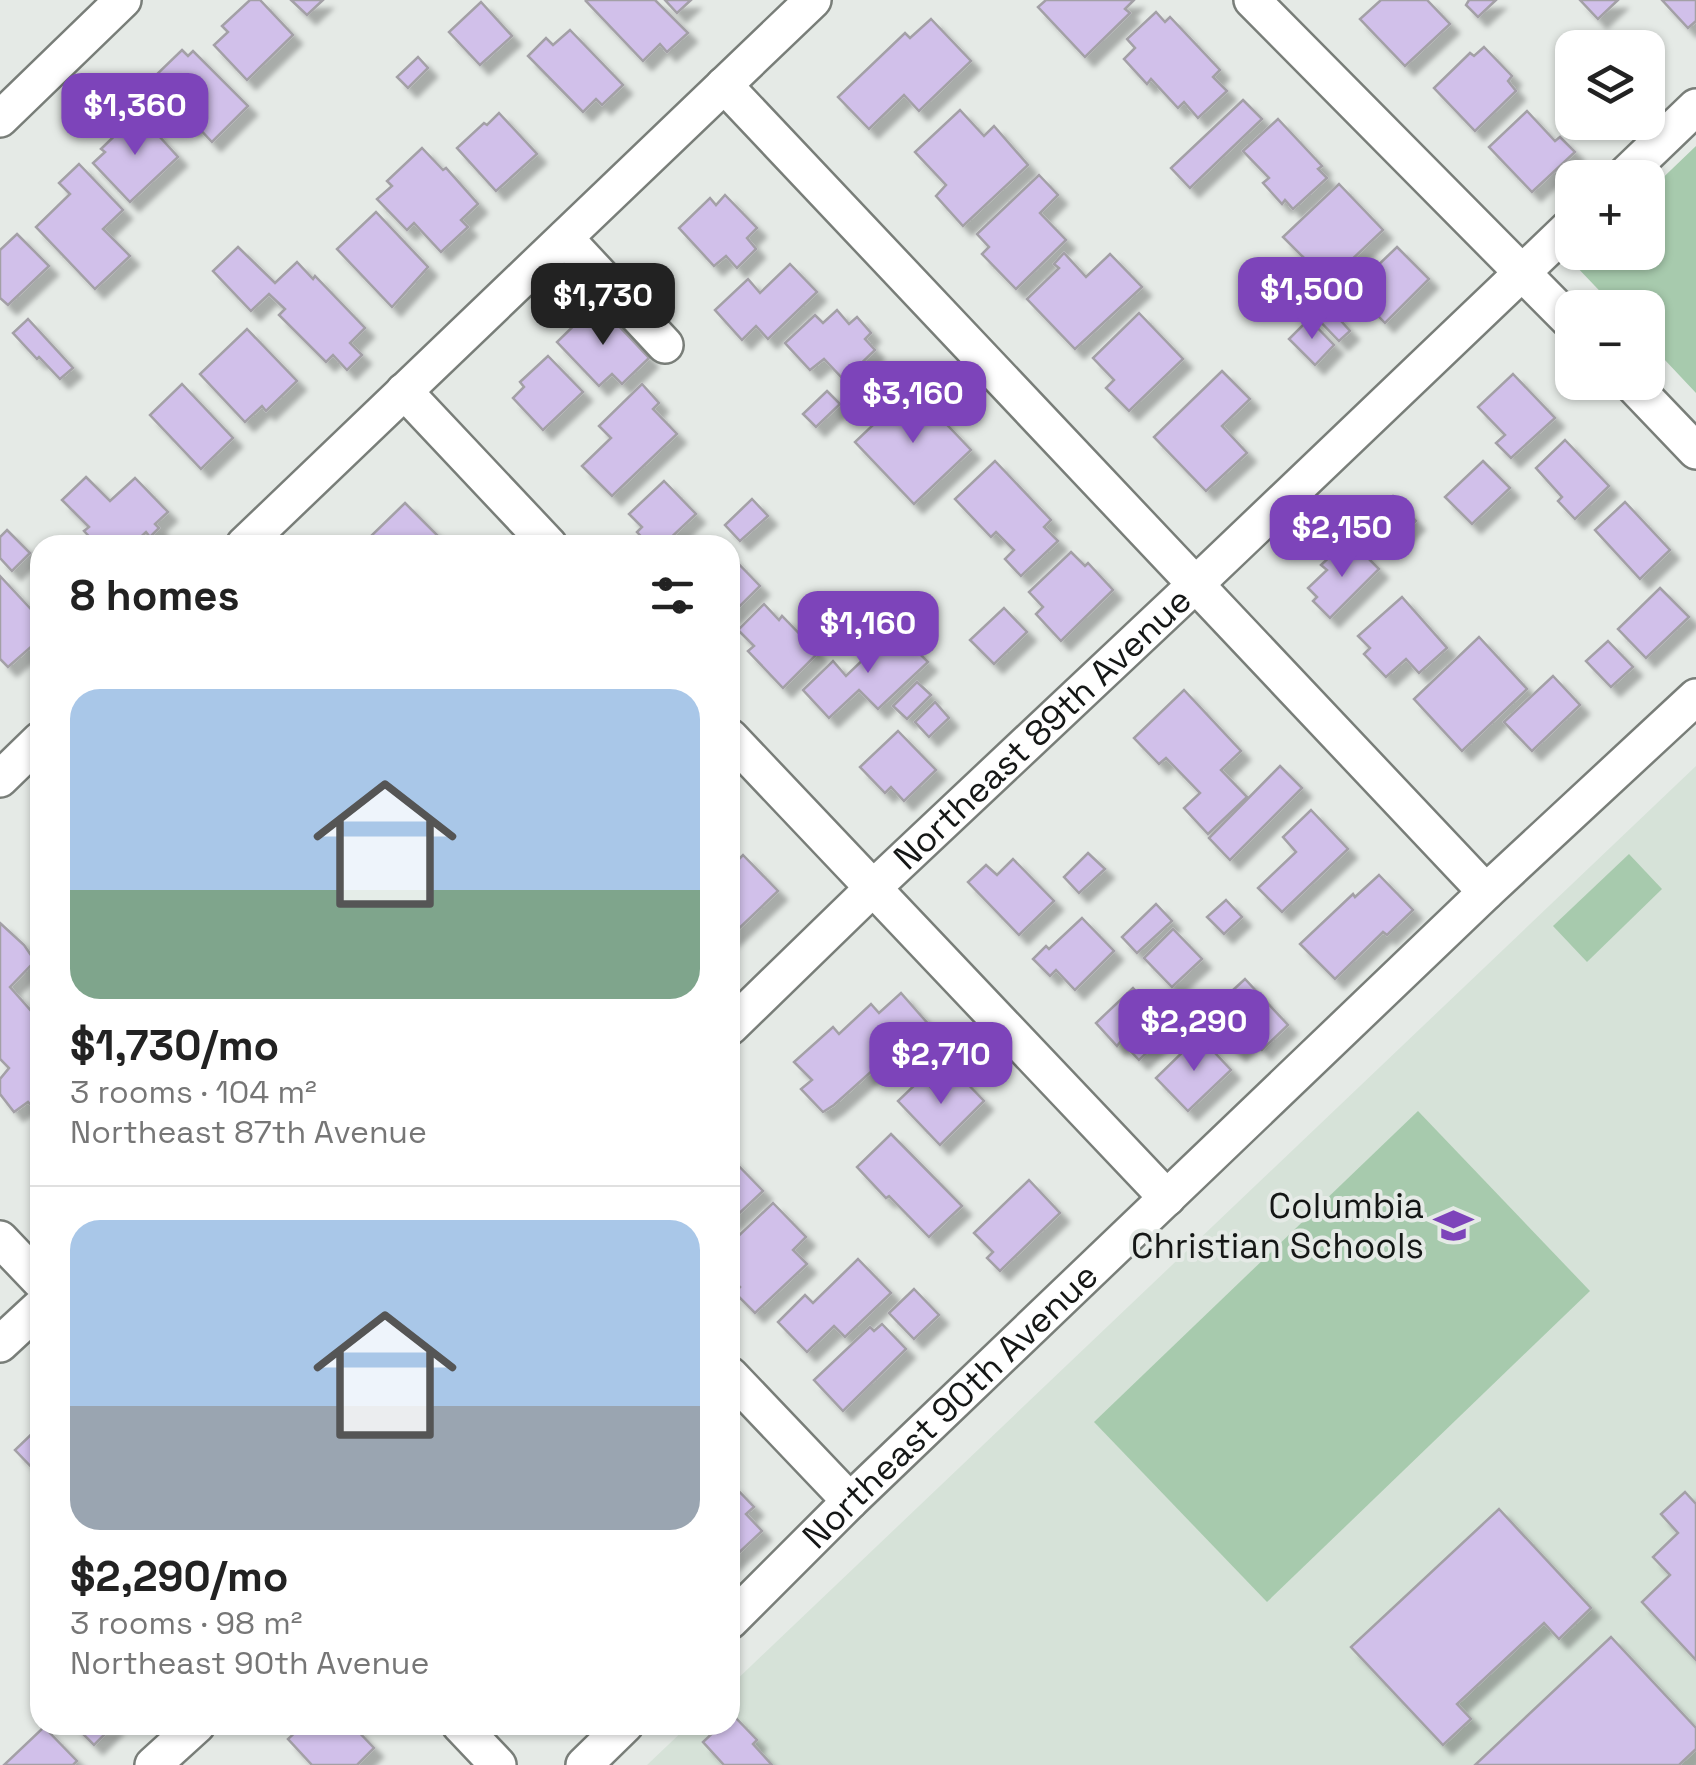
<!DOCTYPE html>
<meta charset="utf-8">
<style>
body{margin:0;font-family:"Space Grotesk",sans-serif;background:#f6f6f6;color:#222;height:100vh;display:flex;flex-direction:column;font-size:38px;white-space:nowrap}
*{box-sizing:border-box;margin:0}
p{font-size:32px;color:#767676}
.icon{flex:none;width:55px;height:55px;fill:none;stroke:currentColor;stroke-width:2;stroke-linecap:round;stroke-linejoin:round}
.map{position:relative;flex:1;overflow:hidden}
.panel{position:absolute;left:30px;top:535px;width:710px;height:1200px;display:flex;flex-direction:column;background:#fff;border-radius:30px;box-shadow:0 2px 8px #0004}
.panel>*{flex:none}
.tools{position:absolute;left:1555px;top:30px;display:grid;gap:20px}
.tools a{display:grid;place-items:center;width:110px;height:110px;border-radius:20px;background:#fff;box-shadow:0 2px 8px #0004;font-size:50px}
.price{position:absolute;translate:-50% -85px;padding:0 22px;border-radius:20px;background:#7d44ba;color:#fff;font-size:32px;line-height:65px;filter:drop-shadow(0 2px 5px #0008)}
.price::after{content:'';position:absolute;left:50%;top:60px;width:30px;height:22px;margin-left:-15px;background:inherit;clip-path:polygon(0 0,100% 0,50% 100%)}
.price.active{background:#222;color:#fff}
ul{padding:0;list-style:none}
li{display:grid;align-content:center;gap:20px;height:530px;padding:0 40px}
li+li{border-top:2px solid #e0e0e0}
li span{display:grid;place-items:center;height:310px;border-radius:30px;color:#555}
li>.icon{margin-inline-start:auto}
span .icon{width:180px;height:180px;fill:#fffc;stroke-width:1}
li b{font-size:42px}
h2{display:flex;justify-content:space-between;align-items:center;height:120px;padding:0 40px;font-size:42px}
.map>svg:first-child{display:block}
.built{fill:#d6e2d8}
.green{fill:#a7caad}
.building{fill:#d1c0ea;stroke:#a3a0a6;stroke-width:2.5;filter:url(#shadow)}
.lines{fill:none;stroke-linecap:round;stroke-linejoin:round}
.minor-casing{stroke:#797e79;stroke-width:40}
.minor{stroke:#fff;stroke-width:35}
.labels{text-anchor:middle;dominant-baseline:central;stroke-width:8;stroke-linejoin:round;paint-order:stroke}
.street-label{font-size:35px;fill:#151716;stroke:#e5eae6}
.poi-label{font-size:35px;fill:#151716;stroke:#e5eae6;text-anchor:end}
</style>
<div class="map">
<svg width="1696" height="1765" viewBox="0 0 1696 1765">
<defs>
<filter id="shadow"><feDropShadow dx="9" dy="9" stdDeviation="2.5" flood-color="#0004"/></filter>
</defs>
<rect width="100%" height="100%" fill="#e5eae6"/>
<polygon class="built" points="1696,766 1696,1765 647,1765 689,1725 730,1725 730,1686"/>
<g class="green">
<polygon points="1696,146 1696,393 1648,342 1648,308 1615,307 1573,263 1584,253 1648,252 1648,192"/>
<polygon points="1629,854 1662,889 1587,962 1553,926"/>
<polygon points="1418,1111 1590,1291 1267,1602 1094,1422"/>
</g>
<g class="building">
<polygon points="250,0 260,0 293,35 247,80 214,45 228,32 222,26"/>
<polygon points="291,0 323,0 307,15"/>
<polygon points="588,0 655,0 688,33 667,52 660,44 643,61 586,1"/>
<polygon points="665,0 691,0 677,13"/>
<polygon points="1046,0 1134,0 1125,9 1130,13 1085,57 1038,7"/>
<polygon points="1381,0 1427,0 1450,24 1405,66 1360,19"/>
<polygon points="1469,0 1496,0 1478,17 1466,5"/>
<polygon points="1580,0 1618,0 1598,19"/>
<polygon points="1662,0 1696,0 1696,21 1688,28"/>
<polygon points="481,2 512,36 480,65 449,32"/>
<polygon points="1156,12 1165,22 1170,17 1220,70 1213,77 1227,91 1198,118 1184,102 1178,108 1151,79 1147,84 1124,59 1135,48 1127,39"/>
<polygon points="931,19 971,61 919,111 904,95 869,129 838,97 905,33 910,38"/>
<polygon points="570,30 623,85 602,105 596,99 583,112 528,56 546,38 553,45"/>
<polygon points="1484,47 1512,76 1508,81 1516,91 1475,131 1434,88 1470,53 1474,56"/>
<polygon points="182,50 188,56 193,51 248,106 212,142 194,123 190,127 157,90 162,85 155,76"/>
<polygon points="418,57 428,68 408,88 397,77"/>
<polygon points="1572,67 1572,98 1557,82"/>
<polygon points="1243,100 1262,119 1190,188 1171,168"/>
<polygon points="960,110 984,136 994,126 1028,165 963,226 936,196 946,185 915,152"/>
<polygon points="1527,111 1555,141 1560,137 1575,152 1532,192 1489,147"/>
<polygon points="138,113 178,157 130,202 93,163 105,152 101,149"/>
<polygon points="499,113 537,154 496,191 457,148 484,123 487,125"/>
<polygon points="1278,119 1322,166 1318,169 1327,178 1293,209 1285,200 1282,204 1263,183 1269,178 1243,151"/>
<polygon points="422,148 443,170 446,168 478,204 461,220 468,227 441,252 414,223 407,230 377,199 392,186 387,181"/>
<polygon points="79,164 123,210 103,229 130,256 95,289 36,227 70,194 59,183"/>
<polygon points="1039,175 1058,195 1040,213 1066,240 1016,289 982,254 989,247 977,234"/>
<polygon points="1339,184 1383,230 1328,282 1283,237"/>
<polygon points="725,195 757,228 747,238 756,249 737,268 726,256 714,266 679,228 710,198 716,205"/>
<polygon points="376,212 428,267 392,307 337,249"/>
<polygon points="17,234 49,266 8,305 0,298 0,250"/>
<polygon points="238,247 275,283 297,262 313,279 315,276 365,328 350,343 362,355 347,370 333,355 326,362 279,315 285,309 269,294 251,311 213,271"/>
<polygon points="1397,247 1429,279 1385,323 1346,283 1364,264 1371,272"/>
<polygon points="1064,253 1086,277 1110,254 1142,287 1075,349 1027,299 1059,268 1054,264"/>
<polygon points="790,264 817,292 768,339 756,326 742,340 715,310 748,279 760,293"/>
<polygon points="597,303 649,358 622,384 612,374 599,386 557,342"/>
<polygon points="1325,303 1350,331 1339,341 1313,314"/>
<polygon points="837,310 849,324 857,317 871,333 865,339 875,350 844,380 824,359 810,370 785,343 815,315 823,323"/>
<polygon points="1139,313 1183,359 1129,411 1106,388 1114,380 1093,358"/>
<polygon points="28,319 73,368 60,379 39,357 37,359 13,333"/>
<polygon points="1309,319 1334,345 1315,365 1289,339"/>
<polygon points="247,329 297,381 266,411 262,406 245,422 200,374"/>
<polygon points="548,356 583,392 543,430 513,398 524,387 520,382"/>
<polygon points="1222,371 1250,399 1222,426 1247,453 1206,491 1154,437"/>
<polygon points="1513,374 1555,418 1511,458 1496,443 1505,435 1478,407"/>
<polygon points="182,384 233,438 201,469 150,415"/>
<polygon points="642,384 659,403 653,409 677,434 612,496 582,466 611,438 599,426"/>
<polygon points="912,388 971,450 914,504 855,442"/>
<polygon points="827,391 840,404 816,427 803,414"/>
<polygon points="1565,440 1609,486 1575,519 1558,501 1562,497 1536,468"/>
<polygon points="995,461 1051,520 1044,527 1058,541 1021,576 1005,559 1014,550 996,532 991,537 955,499"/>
<polygon points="1483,461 1510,488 1472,524 1445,497"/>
<polygon points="86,477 110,501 135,478 168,512 155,524 159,528 150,537 146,532 132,545 125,543 122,545 97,545 84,531 89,527 62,500"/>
<polygon points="664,481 696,514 663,545 649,545 637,532 642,527 629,514"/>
<polygon points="1393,496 1416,521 1402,534 1379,510"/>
<polygon points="752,499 768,516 740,541 725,525"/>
<polygon points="1625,502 1670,550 1640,579 1595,530"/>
<polygon points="405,503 447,545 379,545 371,536"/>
<polygon points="7,530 30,553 12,571 0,558 0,537"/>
<polygon points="1357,547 1379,569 1330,618 1313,601 1317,597 1308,588 1327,570 1321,565 1339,548 1348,557"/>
<polygon points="1071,552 1085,566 1088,563 1113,590 1061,641 1036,614 1043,607 1029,592"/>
<polygon points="730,555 760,586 730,616"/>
<polygon points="0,576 40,619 40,639 8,667 0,659"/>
<polygon points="1660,588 1689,617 1646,658 1618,629"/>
<polygon points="1402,597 1447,648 1419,673 1406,659 1386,677 1364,654 1370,648 1358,636"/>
<polygon points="764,604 779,620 782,616 818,653 783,688 748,651 754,646 738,630"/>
<polygon points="1004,608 1027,632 994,664 970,640"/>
<polygon points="895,629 928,662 878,709 859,690 829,718 803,690 833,661 846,676"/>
<polygon points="1479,637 1527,689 1462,751 1414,699"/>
<polygon points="1608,641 1633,667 1611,687 1586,661"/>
<polygon points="1553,676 1580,705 1532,751 1504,722"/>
<polygon points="917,682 931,695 907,719 893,706"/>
<polygon points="1184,690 1241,751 1221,770 1247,797 1208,834 1184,808 1200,793 1166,758 1159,764 1134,738"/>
<polygon points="935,702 949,718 929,737 915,722"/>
<polygon points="898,731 936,770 904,801 891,787 885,793 860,767"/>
<polygon points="1280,766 1302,788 1230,860 1209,838"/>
<polygon points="1311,810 1348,849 1282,912 1258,888 1296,852 1283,837"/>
<polygon points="1088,853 1105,869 1079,893 1064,877"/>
<polygon points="743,855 778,891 730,937 730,868"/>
<polygon points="1013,859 1054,901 1019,935 968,882 986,865 997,875"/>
<polygon points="1379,875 1413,910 1387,935 1383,932 1335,979 1300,944 1353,894 1355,897"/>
<polygon points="1226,900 1242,917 1224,934 1207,917"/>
<polygon points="1156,904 1172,921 1137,953 1122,937"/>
<polygon points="1082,918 1114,951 1075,990 1056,970 1050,976 1033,959 1046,946 1049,949"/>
<polygon points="0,923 24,945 35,961 10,987 40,1021 40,1115 28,1102 14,1112 0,1094 0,1079 9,1068 0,1059"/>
<polygon points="1173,929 1202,959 1172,987 1144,958"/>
<polygon points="1245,979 1288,1025 1262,1050 1251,1038 1237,1052 1209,1022 1224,1007 1220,1002"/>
<polygon points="1133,988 1172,1029 1139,1060 1121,1041 1117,1046 1096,1023"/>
<polygon points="901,993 930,1026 907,1047 903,1043 834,1105 823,1112 801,1089 812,1080 794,1062 833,1027 839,1034 871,1004 879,1013"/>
<polygon points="1199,1036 1231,1070 1188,1111 1156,1078"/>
<polygon points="958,1074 984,1101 940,1145 898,1101 922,1078 937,1094"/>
<polygon points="891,1134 962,1206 929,1237 889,1196 886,1198 857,1167"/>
<polygon points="730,1157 763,1191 731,1221 730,1219"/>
<polygon points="1029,1180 1060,1213 1000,1271 987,1258 993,1252 974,1233"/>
<polygon points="773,1203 806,1237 793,1250 807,1264 755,1313 735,1293 740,1287 730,1276 730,1244"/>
<polygon points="858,1259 891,1293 845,1337 834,1326 807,1352 778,1322 805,1295 813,1303"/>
<polygon points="914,1289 939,1315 914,1339 889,1313"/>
<polygon points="882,1324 906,1349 843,1411 814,1380 870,1327 874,1331"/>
<polygon points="40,1426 40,1476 15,1450"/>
<polygon points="732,1484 754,1507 746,1514 762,1531 730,1561 730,1486"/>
<polygon points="1685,1492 1696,1504 1696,1660 1642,1602 1670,1575 1653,1557 1678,1533 1661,1514"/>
<polygon points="1499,1509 1591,1608 1559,1639 1544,1623 1457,1704 1471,1719 1443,1745 1351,1647"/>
<polygon points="1611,1637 1696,1728 1696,1749 1679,1765 1475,1765"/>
<polygon points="732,1714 757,1740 753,1744 772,1765 724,1765 703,1742 721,1725 730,1725 730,1717"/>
<polygon points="74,1725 114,1725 94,1745"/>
<polygon points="303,1725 352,1725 374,1748 357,1765 312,1765 288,1739"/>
<polygon points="44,1727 77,1761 73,1765 4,1765"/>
</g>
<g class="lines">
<defs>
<g id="minor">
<polyline points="1252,0 1572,323"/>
<polyline points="724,85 1486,892"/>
<polyline points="0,119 123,0"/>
<polyline points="1622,178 1696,107"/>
<polyline points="565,238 665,345"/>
<polyline points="1630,382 1696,451"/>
<polyline points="404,391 549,545"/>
<polyline points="244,545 813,0"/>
<polyline points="730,737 1167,1198"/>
<polyline points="0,779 40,740"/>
<path id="s1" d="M730,1027L873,888L1196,584L1572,225"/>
<polyline points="0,1239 40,1281"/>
<polyline points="0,1344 40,1307"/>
<polyline points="730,1375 850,1501"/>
<path id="s2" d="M730,1621L850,1501L1486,892L1696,697"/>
<polyline points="460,1725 498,1765"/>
<polyline points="153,1765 197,1725"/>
<polyline points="584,1765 625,1725"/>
</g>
</defs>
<use href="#minor" class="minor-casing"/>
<use href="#minor" class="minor"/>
</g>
<defs>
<symbol id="school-bare" viewBox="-9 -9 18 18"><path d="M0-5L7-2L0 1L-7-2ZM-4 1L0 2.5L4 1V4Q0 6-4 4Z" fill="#7d44ba" stroke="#e5eae6" stroke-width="2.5" paint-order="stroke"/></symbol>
</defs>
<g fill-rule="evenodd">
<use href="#school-bare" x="1426" y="1198" width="55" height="55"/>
</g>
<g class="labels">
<g class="street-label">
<text stroke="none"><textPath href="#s1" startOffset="432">Northeast 89th Avenue</textPath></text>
<text stroke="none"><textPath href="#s2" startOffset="308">Northeast 90th Avenue</textPath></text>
</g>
<g class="poi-label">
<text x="1424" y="1206">Columbia<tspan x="1424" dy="40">Christian Schools</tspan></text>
</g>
</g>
</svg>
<div class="tools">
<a><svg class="icon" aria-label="layers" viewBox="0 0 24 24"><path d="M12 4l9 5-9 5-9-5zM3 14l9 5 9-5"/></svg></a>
<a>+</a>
<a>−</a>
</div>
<b class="price" style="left:135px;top:158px">$1,360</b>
<b class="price" style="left:1312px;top:342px">$1,500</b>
<b class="price active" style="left:603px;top:348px">$1,730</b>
<b class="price" style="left:913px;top:446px">$3,160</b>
<b class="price" style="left:1342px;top:580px">$2,150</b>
<b class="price" style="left:868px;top:676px">$1,160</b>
<b class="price" style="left:1194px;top:1074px">$2,290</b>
<b class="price" style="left:941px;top:1107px">$2,710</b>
<section class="panel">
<h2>8 homes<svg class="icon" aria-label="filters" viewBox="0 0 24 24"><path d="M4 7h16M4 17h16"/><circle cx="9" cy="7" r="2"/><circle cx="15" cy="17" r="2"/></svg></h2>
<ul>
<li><span style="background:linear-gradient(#a9c7e8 65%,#7fa58c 0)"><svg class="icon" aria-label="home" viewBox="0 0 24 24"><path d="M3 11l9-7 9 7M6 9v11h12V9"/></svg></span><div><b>$1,730/mo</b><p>3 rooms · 104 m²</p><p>Northeast 87th Avenue</p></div></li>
<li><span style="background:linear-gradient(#a9c7e8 60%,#9aa5b1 0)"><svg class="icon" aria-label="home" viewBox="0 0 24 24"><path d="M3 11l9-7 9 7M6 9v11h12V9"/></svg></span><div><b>$2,290/mo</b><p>3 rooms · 98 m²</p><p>Northeast 90th Avenue</p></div></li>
</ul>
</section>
</div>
